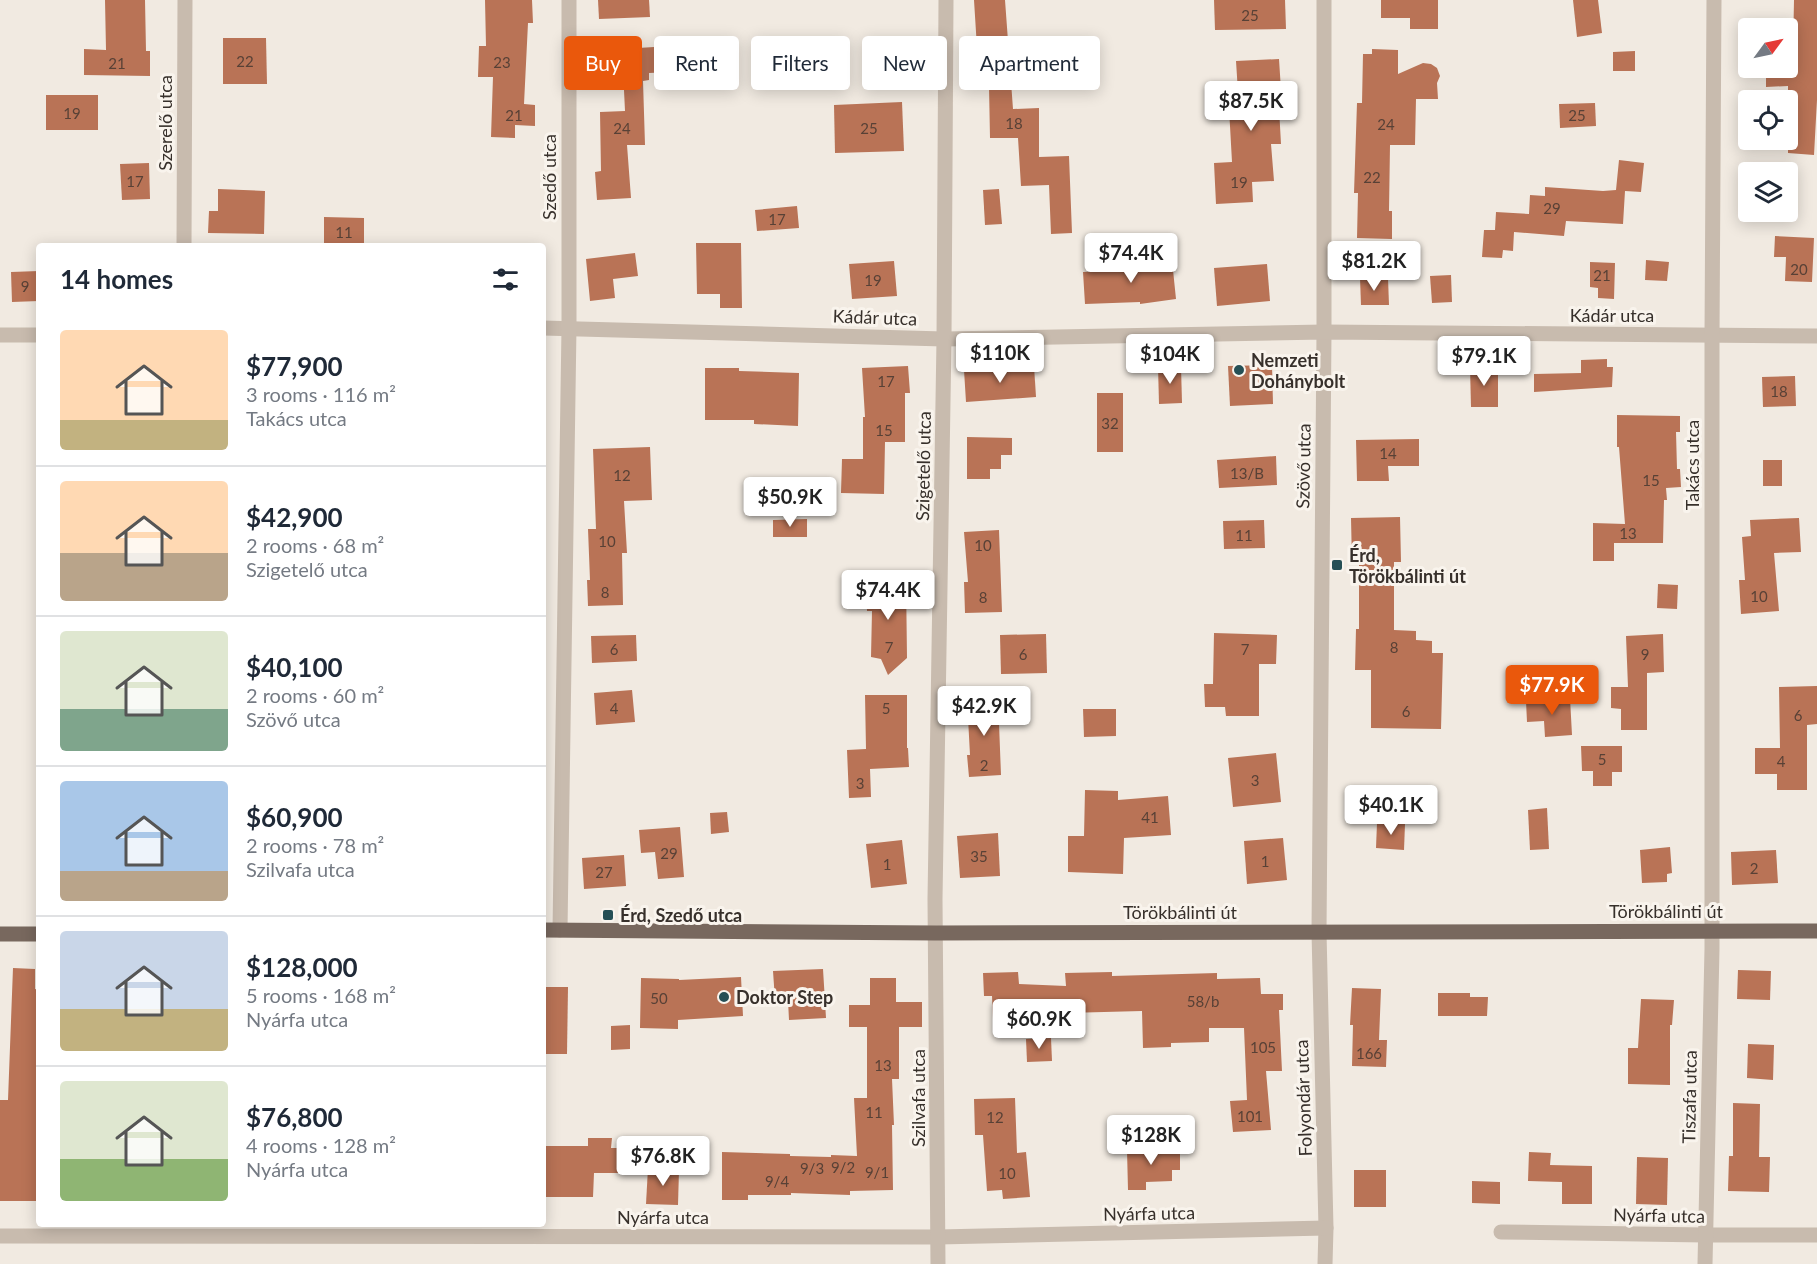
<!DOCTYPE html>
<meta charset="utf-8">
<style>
body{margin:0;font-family:Lato,sans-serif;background:#f2f2f3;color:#1f2937;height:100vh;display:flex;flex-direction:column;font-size:22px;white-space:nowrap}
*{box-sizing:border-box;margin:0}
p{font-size:20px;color:#747a83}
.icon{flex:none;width:33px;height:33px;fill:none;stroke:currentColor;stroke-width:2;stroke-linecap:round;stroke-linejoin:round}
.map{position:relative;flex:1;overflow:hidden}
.panel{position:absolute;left:36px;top:243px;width:510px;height:984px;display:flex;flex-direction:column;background:#fff;border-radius:6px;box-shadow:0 3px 15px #0003}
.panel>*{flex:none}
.guide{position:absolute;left:564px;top:36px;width:570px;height:54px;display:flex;gap:12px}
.needle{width:39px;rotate:57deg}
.tools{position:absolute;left:1738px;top:18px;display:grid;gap:12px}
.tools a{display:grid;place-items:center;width:60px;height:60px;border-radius:6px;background:#fff;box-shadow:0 3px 15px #0003;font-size:30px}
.price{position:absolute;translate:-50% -51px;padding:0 14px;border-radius:6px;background:#fff;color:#222;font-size:20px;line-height:39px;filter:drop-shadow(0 2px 3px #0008)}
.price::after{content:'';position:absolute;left:50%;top:36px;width:18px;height:14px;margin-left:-9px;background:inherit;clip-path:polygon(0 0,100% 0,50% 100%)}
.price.selected{background:#ea580c;color:#fff}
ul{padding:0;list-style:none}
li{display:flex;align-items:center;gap:18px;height:150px;padding:0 24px}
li+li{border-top:2px solid #e0e1e3}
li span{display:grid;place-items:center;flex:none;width:168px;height:120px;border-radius:6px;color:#555}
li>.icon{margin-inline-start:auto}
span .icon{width:72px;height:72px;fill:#fffc;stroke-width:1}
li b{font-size:26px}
h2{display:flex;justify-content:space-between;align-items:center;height:72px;padding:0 24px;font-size:26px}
.pill{padding:0 21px;border-radius:6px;background:#fff;box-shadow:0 3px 15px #0003;font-size:21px;line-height:54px}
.pill.selected{background:#ea580c;color:#fff}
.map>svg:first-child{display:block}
.building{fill:#b97356}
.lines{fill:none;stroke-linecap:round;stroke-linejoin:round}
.minor{stroke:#c8bbae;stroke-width:15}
.major{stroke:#78685e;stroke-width:15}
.poi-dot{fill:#254f55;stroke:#f9f4ed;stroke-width:2}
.labels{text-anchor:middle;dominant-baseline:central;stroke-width:6;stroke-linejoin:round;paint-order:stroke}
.number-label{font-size:15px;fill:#584136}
.street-label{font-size:18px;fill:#37302b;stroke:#f9f4ed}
.poi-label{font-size:18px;font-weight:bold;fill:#37302b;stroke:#f9f4ed;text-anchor:start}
</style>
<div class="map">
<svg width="1817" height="1264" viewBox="0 0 1817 1264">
<rect width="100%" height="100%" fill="#f1eae1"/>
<g class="building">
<polygon points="105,0 145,0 146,51 150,51 150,76 84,75 84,49 106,50"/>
<polygon points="485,0 532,0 533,23 528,23 524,104 535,105 535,126 515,125 515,138 491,137 493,77 478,77 479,46 486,46"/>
<polygon points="598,0 649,0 650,17 599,19"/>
<polygon points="974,0 1005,0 1013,109 1039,108 1039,157 1069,156 1072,233 1051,234 1049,185 1021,186 1018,138 990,138 989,86 971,87 969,49 977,48"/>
<polygon points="1214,0 1285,0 1286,29 1215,30"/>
<polygon points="1381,0 1438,0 1438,29 1410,29 1410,18 1381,18"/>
<polygon points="1573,0 1598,0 1602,33 1577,37"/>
<polygon points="1794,0 1817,0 1817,100 1814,155 1788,153 1788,86 1766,87 1766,68 1788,68 1788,50 1793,50"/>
<polygon points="223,38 266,38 267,84 223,84"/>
<polygon points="670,46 671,72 649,73 649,80 643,81 645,145 627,145 631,198 597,200 595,172 601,171 600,112 625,111 622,49"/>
<polygon points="1372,49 1398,50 1398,74 1423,63 1431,64 1437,68 1440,76 1437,83 1438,99 1416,99 1415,145 1390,145 1389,211 1392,211 1392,239 1357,238 1358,193 1354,193 1357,103 1362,103 1363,54 1372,54"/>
<polygon points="1635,51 1635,71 1613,71 1613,52"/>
<polygon points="1279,59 1281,90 1278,90 1281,144 1271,144 1274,181 1252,182 1253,202 1216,204 1214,163 1232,162 1229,108 1239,108 1236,61"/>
<rect x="46" y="95" width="52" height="35"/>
<polygon points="902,102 904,151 835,153 834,105"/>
<polygon points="1595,103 1596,126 1560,128 1559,104"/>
<polygon points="1619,160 1644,163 1641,192 1625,191 1623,224 1566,221 1564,236 1514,232 1513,251 1503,250 1502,258 1482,257 1484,230 1495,230 1496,212 1529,214 1530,195 1545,196 1545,187 1603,191 1616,190"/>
<polygon points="149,163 150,199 122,200 120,164"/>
<polygon points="218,189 265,191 264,234 208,233 209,211 218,211"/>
<polygon points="999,189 1002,224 985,225 983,190"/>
<polygon points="797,206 799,228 757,231 755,210"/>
<polygon points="324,217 364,218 364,246 324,246"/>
<polygon points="1775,236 1814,238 1812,282 1785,281 1786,257 1774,257"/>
<polygon points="696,243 741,243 742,308 720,308 720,294 697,294"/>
<polygon points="635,253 638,276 613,279 615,298 590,301 586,259"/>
<polygon points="1158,254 1160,272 1173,270 1176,299 1140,304 1140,302 1085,304 1083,272 1136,270 1135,257"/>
<polygon points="1646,260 1669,262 1667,281 1645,280"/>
<polygon points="894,261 897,296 852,299 849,264"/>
<polygon points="1590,262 1615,263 1614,299 1598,298 1598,288 1590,287"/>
<polygon points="1267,264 1270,301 1217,306 1214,268"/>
<polygon points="39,271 39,301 12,302 11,272"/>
<polygon points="1451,275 1452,302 1432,303 1430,276"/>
<polygon points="1360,278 1388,278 1389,305 1361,305"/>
<polygon points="1607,359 1607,367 1613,367 1612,387 1534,392 1534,374 1581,373 1581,360"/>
<polygon points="1272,365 1273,404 1230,406 1228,366"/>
<polygon points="908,366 910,393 905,393 905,442 885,442 884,494 841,493 842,459 863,459 863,417 865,417 862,368"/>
<polygon points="1034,366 1036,397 966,402 964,370"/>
<polygon points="1158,366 1181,366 1182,403 1159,404"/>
<polygon points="1470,367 1498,367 1498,407 1471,407"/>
<polygon points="705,368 739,368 739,371 799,373 798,426 754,424 754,420 705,420"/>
<polygon points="1795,376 1796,406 1763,407 1762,377"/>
<rect x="1097" y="393" width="26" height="59"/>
<polygon points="1617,415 1680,416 1680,432 1676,432 1677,469 1680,469 1681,487 1666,488 1667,500 1664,500 1663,543 1614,543 1614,561 1593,561 1593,523 1625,524 1619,447 1617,447"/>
<polygon points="967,437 1012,438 1012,455 1001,455 1001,469 990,469 990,479 967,479"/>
<polygon points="1419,439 1419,466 1388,466 1389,481 1357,481 1356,440"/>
<polygon points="650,447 652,500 624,501 627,553 622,553 623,605 588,606 587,580 590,580 588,529 596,529 593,449"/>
<polygon points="1276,456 1277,485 1219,488 1217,460"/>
<rect x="1763" y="460" width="19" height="26"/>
<polygon points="1400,517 1401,562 1394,562 1394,630 1416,631 1416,640 1432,641 1432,653 1443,653 1441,729 1371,728 1371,670 1355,670 1356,629 1359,629 1359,563 1352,563 1351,518"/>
<polygon points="1799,518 1801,552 1774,553 1779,611 1741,614 1739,580 1745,580 1742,537 1751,536 1750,520"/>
<polygon points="807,519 807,537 773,537 773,520"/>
<polygon points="1264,520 1265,548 1224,549 1223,521"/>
<polygon points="999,530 1002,612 965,613 964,582 968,582 964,532"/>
<polygon points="906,579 907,658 888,675 881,659 871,657 872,611 867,611 866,580"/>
<polygon points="1658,584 1678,585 1677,609 1657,608"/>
<polygon points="1214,633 1277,635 1276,664 1259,664 1259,716 1226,716 1225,707 1205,707 1204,684 1213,684"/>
<polygon points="1046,634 1047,673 1001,674 1000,635"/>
<polygon points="1663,634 1664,672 1647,673 1647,730 1621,730 1621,709 1611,708 1611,687 1628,687 1626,636"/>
<polygon points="636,635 637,661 592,663 591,636"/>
<polygon points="1817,686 1817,724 1807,725 1807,790 1777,790 1777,774 1755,774 1755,748 1780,748 1779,687"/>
<polygon points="632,690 635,722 596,725 594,693"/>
<polygon points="865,695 907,695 907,748 908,748 909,767 870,769 871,797 849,798 847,750 866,749"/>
<polygon points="998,697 1001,775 969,777 967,755 970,755 967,699"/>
<polygon points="1570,698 1572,735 1545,737 1544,721 1527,722 1526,701"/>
<polygon points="1083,709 1116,709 1116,736 1084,737"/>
<polygon points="1581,746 1622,746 1622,772 1612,772 1612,786 1593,786 1593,771 1582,771"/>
<polygon points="1276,753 1281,802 1233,807 1228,758"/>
<polygon points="1085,790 1118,791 1118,800 1168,796 1171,835 1124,838 1123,874 1068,872 1068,836 1084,836"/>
<polygon points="1547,808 1549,849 1530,850 1528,810"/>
<polygon points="727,812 729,832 711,834 710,813"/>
<polygon points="1377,823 1405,824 1404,850 1376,848"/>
<polygon points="680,827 684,877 658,879 655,852 641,853 639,830"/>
<polygon points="998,833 1000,876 960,878 957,836"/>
<polygon points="1283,838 1287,880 1247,884 1244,841"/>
<polygon points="902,840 907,884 871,888 866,844"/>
<polygon points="1670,847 1672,873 1667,874 1667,882 1642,883 1640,850"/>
<polygon points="1776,850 1778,883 1732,885 1731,852"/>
<polygon points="624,855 626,886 584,889 582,858"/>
<polygon points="13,968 35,969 35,989 39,990 39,1201 0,1201 0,1100 8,1100"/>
<polygon points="823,969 826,1018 789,1020 788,1000 775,1000 773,971"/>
<polygon points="1738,970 1771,971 1770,1000 1737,999"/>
<polygon points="1018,972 1019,984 1066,986 1065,973 1112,972 1112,976 1217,973 1217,979 1260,978 1261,994 1283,994 1283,1010 1279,1010 1282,1071 1266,1071 1271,1130 1233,1132 1230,1101 1247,1100 1244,1028 1209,1028 1209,1042 1171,1043 1171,1047 1143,1048 1142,1011 1066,1013 1066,1008 1014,1006 1015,1019 993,1019 992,996 984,996 983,973"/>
<polygon points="741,977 743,1016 678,1020 678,1029 640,1028 641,978 679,979 679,980"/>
<polygon points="870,978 896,978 896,1002 922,1002 922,1027 899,1027 899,1079 892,1079 894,1125 892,1125 893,1190 850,1191 850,1195 791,1193 791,1195 748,1195 748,1200 722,1200 722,1152 790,1154 790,1156 831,1157 831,1155 857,1156 854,1098 867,1098 867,1027 849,1027 849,1005 870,1005"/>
<polygon points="543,987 568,987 567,1054 543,1054"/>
<polygon points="1352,988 1381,989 1379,1040 1387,1040 1386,1067 1352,1066 1353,1025 1350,1025"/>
<polygon points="1438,993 1470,993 1470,997 1488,997 1487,1016 1438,1016"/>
<polygon points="1641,999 1674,1000 1672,1025 1670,1025 1670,1085 1628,1084 1628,1048 1638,1048"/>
<polygon points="630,1025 630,1049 611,1050 611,1026"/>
<polygon points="1051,1038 1052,1061 1027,1062 1026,1039"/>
<polygon points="1748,1044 1774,1045 1773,1080 1747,1078"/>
<polygon points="1015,1098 1017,1153 1026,1152 1030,1197 1003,1199 1002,1190 987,1191 983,1135 975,1135 974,1099"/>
<polygon points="1733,1103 1760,1104 1759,1157 1770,1157 1769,1192 1728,1191 1729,1156 1733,1156"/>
<polygon points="588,1138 612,1138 611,1148 625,1148 626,1173 594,1173 593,1197 543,1197 543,1146 588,1146"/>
<polygon points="1180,1148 1180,1170 1172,1170 1172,1181 1146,1182 1146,1190 1128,1190 1127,1150"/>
<polygon points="1529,1152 1551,1153 1550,1165 1592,1166 1592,1204 1562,1204 1562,1182 1528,1181"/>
<polygon points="1637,1157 1668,1158 1667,1205 1636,1204"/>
<polygon points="648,1168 679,1170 678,1205 646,1204"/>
<rect x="1354" y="1170" width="32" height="37"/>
<polygon points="1472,1181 1500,1182 1500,1204 1472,1203"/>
</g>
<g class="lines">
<g class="minor">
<polyline points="1324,0 1324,332 1319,932 1326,1228 1325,1264"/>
<polyline points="184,246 185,0"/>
<polyline points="543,328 944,339 1324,332 1817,336"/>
<polyline points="0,335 39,335"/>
<polyline points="560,930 569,327 569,0"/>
<polyline points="1501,1232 1705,1235 1817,1235"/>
<polyline points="0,1236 938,1237 1326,1228"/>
<polyline points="938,1264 935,899 944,339 946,0"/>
<polyline points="1705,1264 1712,949 1712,335 1714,0"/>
</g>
<g class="major">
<polyline points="543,930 936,933 1817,931"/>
<polyline points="0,934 39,934"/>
</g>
</g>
<g class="poi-dot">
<circle cx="1239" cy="370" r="6"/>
<rect x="1331" y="559" width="12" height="12" rx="3"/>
<rect x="602" y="909" width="12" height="12" rx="3"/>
<circle cx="724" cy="997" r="6"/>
</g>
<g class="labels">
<g class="number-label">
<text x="1250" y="15">25</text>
<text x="245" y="61">22</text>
<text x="502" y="62">23</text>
<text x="117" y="63">21</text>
<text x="72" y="113">19</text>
<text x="514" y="115">21</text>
<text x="1577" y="115">25</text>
<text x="1014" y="123">18</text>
<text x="1386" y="124">24</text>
<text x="622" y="128">24</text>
<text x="869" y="128">25</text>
<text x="1372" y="177">22</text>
<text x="135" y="181">17</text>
<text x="1239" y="182">19</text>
<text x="1552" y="208">29</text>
<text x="777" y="219">17</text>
<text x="344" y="232">11</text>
<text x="1799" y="269">20</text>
<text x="1602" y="275">21</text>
<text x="873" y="280">19</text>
<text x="25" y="286">9</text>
<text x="886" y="381">17</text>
<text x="1779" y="391">18</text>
<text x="1110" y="423">32</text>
<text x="884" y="430">15</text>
<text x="1388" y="453">14</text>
<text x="1247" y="473">13/B</text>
<text x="622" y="475">12</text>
<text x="1651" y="480">15</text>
<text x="1628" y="533">13</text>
<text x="1244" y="535">11</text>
<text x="607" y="541">10</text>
<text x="983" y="545">10</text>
<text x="605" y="592">8</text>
<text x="1759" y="596">10</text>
<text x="983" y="597">8</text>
<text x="889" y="647">7</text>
<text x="1394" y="647">8</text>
<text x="614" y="649">6</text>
<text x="1245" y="649">7</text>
<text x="1023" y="654">6</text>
<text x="1645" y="654">9</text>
<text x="614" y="708">4</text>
<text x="886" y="708">5</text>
<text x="1406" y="711">6</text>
<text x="1798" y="715">6</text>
<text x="1602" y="759">5</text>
<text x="1781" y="761">4</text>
<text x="984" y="765">2</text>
<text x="1255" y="780">3</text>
<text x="860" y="783">3</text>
<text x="1150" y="817">41</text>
<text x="669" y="853">29</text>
<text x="979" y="856">35</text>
<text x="1265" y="861">1</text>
<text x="887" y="864">1</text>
<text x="1754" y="868">2</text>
<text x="604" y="872">27</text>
<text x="659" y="998">50</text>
<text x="1203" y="1001">58/b</text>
<text x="1263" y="1047">105</text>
<text x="1369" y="1053">166</text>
<text x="883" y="1065">13</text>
<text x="874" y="1112">11</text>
<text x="1250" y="1116">101</text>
<text x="995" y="1117">12</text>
<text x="843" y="1167">9/2</text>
<text x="812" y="1168">9/3</text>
<text x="877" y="1172">9/1</text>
<text x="1007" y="1173">10</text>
<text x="777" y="1181">9/4</text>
</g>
<g class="street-label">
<text transform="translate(165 123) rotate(-90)">Szerelő utca</text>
<text transform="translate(549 177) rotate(-90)">Szedő utca</text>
<text x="1612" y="315">Kádár utca</text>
<text transform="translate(875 317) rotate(2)">Kádár utca</text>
<text transform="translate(1692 465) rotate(-90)">Takács utca</text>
<text transform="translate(923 466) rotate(-89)">Szigetelő utca</text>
<text transform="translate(1303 466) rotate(-89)">Szövő utca</text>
<text x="1666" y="911">Törökbálinti út</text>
<text x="1180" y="912">Törökbálinti út</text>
<text transform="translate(1689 1097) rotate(-89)">Tiszafa utca</text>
<text transform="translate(918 1098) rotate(-90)">Szilvafa utca</text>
<text transform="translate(1303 1098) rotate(-92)">Folyondár utca</text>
<text transform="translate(1149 1213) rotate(-1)">Nyárfa utca</text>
<text transform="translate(1659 1215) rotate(1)">Nyárfa utca</text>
<text x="663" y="1217">Nyárfa utca</text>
</g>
<g class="poi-label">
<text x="1251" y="360">Nemzeti<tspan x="1251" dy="21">Dohánybolt</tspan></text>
<text x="1349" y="555">Érd,<tspan x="1349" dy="21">Törökbálinti út</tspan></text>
<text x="620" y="915">Érd, Szedő utca</text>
<text x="736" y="997">Doktor Step</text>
</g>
</g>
</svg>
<div class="tools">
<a><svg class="needle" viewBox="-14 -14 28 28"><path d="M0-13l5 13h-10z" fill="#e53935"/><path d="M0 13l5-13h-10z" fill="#747a83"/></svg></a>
<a><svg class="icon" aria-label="locate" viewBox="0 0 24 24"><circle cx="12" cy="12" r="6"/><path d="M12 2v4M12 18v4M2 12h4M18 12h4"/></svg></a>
<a><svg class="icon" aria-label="layers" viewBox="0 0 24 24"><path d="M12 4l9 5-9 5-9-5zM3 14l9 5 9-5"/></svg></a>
</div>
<b class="price" style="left:1251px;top:132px">$87.5K</b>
<b class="price" style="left:1131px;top:284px">$74.4K</b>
<b class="price" style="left:1374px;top:292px">$81.2K</b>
<b class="price" style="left:1000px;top:384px">$110K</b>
<b class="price" style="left:1170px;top:385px">$104K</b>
<b class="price" style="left:1484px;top:387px">$79.1K</b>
<b class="price" style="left:790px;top:528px">$50.9K</b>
<b class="price" style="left:888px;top:621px">$74.4K</b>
<b class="price selected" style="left:1552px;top:716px">$77.9K</b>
<b class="price" style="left:984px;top:737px">$42.9K</b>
<b class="price" style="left:1391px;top:836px">$40.1K</b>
<b class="price" style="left:1039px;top:1050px">$60.9K</b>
<b class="price" style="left:1151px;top:1166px">$128K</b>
<b class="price" style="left:663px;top:1187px">$76.8K</b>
<div class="guide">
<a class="pill selected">Buy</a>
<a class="pill">Rent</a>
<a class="pill">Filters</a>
<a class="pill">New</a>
<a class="pill">Apartment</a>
</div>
<section class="panel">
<h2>14 homes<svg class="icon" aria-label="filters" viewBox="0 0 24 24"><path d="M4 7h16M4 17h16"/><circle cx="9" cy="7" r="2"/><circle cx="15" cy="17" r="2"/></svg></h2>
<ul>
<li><span style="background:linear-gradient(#ffd9b3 75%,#c2b280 0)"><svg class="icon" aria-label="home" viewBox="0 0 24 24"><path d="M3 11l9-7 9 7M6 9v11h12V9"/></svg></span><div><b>$77,900</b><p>3 rooms · 116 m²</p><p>Takács utca</p></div></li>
<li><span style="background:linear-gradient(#ffd9b3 60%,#b9a48a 0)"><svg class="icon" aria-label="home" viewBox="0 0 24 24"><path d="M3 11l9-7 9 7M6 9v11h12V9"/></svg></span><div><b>$42,900</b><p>2 rooms · 68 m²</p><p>Szigetelő utca</p></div></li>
<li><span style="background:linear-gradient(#dfe7d0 65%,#7fa58c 0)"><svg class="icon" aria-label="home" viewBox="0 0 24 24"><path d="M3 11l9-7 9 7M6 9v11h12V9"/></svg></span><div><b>$40,100</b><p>2 rooms · 60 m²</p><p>Szövő utca</p></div></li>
<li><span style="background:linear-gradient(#a9c7e8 75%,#b9a48a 0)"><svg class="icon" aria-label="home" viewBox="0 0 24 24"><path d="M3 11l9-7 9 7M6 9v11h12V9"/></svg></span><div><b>$60,900</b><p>2 rooms · 78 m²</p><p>Szilvafa utca</p></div></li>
<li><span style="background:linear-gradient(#c9d6e8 65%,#c2b280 0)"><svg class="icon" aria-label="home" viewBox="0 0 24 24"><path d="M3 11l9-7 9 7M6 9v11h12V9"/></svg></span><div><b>$128,000</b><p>5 rooms · 168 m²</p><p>Nyárfa utca</p></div></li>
<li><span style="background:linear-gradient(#dfe7d0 65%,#8fb573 0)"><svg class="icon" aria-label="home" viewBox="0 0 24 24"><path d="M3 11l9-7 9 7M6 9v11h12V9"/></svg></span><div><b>$76,800</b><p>4 rooms · 128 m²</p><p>Nyárfa utca</p></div></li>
</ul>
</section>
</div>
